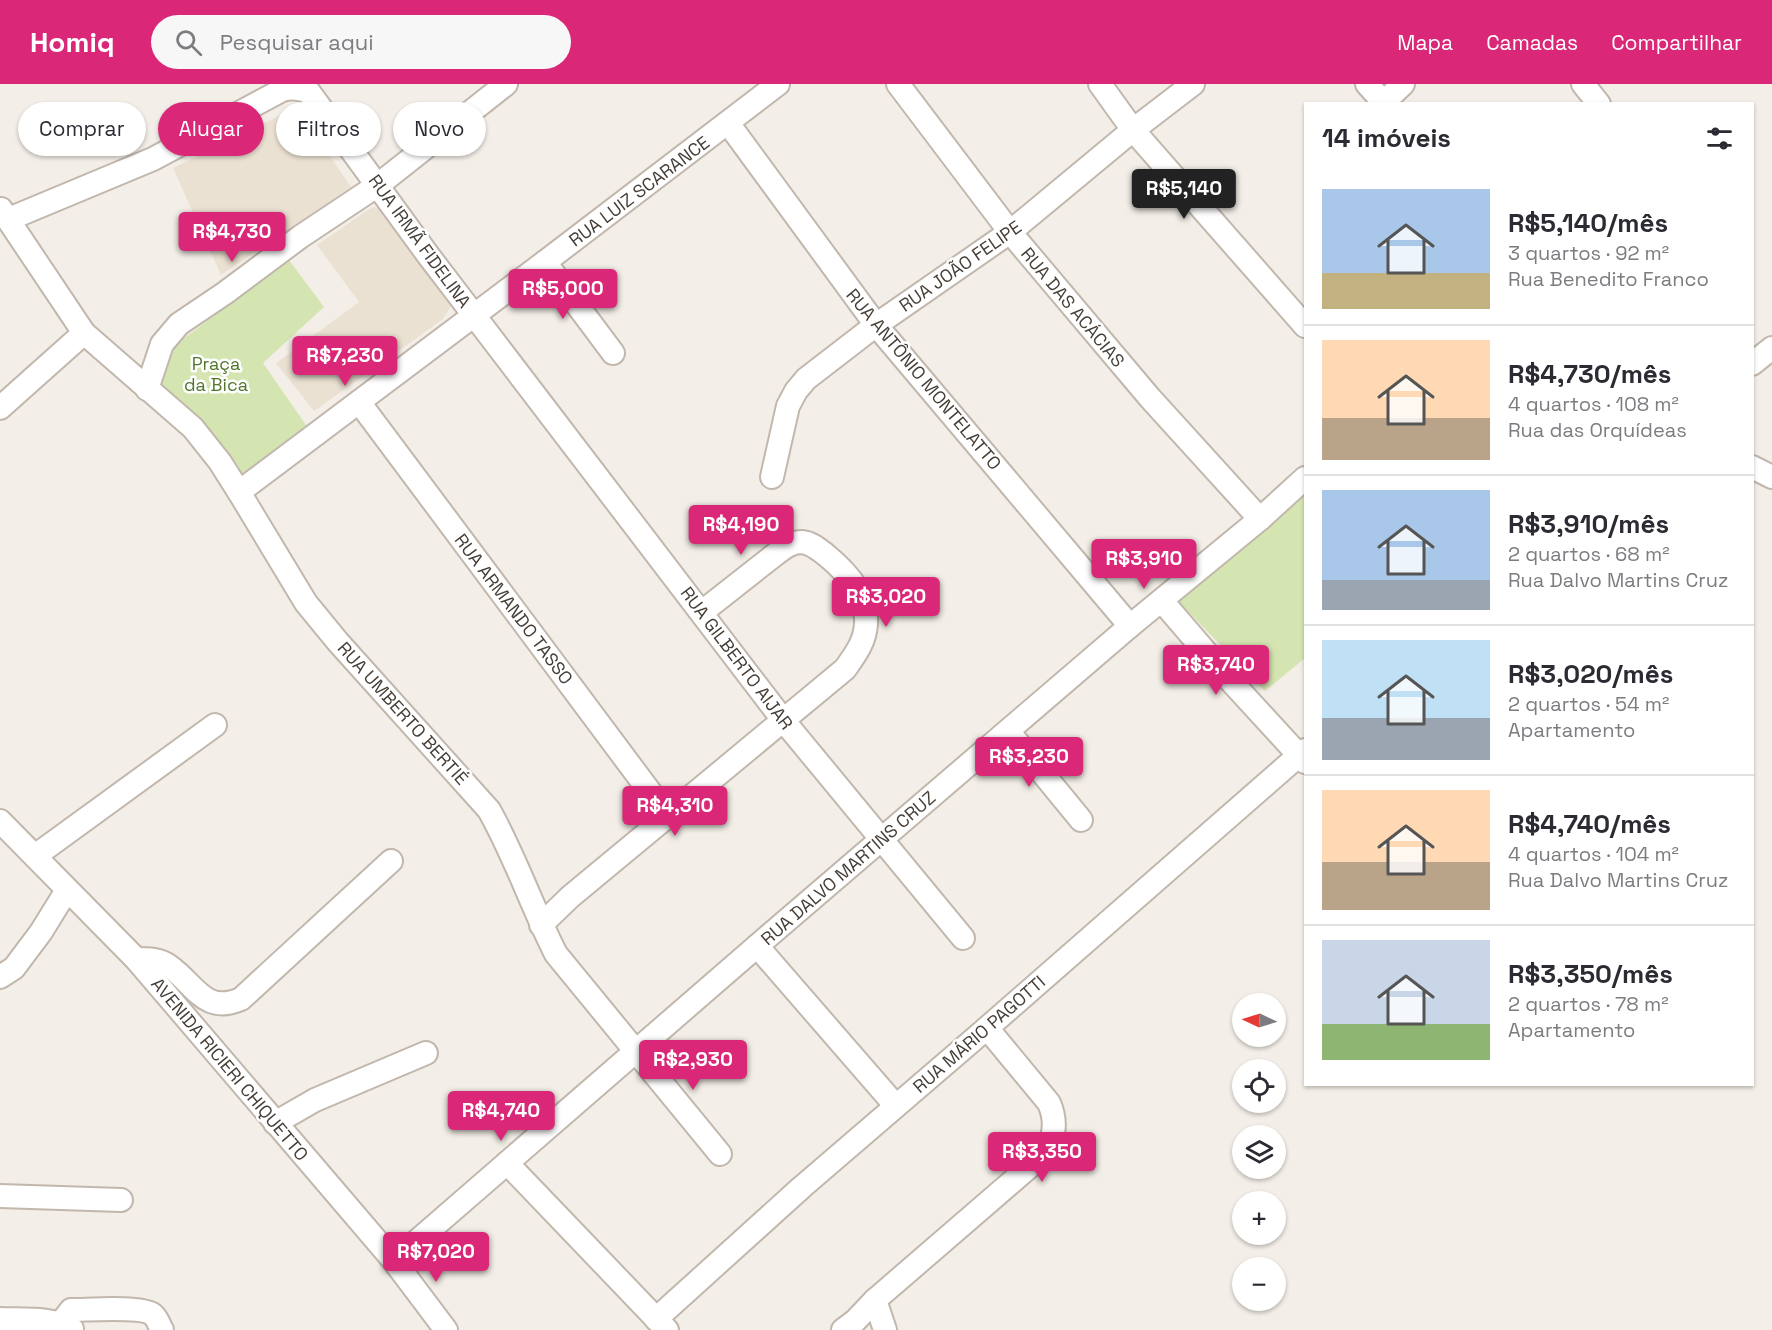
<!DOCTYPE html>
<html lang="pt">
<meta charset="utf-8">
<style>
body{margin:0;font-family:"Space Grotesk",sans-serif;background:#f7f7f7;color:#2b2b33;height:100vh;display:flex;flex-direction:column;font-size:22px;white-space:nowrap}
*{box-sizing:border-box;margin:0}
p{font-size:20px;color:#7c7c81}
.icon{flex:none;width:33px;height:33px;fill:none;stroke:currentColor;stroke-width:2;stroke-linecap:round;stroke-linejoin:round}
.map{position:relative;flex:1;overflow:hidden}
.drawer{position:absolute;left:1304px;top:18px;width:450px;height:984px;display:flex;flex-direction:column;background:#fff;border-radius:0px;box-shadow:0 2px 4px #0004}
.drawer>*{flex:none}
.hud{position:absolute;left:18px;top:18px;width:570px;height:54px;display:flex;gap:12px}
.needle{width:39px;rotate:274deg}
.fabs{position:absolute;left:1232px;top:909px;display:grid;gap:12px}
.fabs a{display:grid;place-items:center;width:54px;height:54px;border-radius:50%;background:#fff;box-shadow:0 2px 4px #0004;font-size:30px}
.price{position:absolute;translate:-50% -51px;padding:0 14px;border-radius:6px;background:#db2777;color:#fff;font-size:20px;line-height:39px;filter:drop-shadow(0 2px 3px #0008)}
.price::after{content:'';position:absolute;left:50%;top:36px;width:18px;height:14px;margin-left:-9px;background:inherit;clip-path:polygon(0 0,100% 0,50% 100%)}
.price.active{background:#222;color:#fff}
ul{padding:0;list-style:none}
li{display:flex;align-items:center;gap:18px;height:150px;padding:0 18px}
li+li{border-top:2px solid #e1e1e2}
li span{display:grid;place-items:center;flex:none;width:168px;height:120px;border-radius:0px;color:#555}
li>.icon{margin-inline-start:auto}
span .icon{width:72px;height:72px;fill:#fffc;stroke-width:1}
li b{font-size:26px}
h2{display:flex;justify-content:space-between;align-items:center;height:72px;padding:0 18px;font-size:26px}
.pill{padding:0 21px;border-radius:27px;background:#fff;box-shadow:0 2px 4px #0004;font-size:21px;line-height:54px}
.pill.active{background:#db2777;color:#fff}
header{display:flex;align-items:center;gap:36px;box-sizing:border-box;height:84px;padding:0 30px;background:#db2777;color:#fff}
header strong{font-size:28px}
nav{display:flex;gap:33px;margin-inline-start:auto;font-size:21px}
.search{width:420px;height:54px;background:#f7f7f7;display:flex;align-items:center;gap:15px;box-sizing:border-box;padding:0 21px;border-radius:33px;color:#7c7c81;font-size:22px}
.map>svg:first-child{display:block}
.education{fill:#ebe1d2}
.green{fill:#d5e5b2}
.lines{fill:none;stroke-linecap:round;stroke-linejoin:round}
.minor-casing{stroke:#c1b7ad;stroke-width:26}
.minor{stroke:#fff;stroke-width:22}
.labels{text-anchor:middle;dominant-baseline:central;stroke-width:5;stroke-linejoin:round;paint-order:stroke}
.street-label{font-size:18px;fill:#463e37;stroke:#fff}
.park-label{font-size:18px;fill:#52752c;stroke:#fff}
</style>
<header>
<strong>Homiq</strong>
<div class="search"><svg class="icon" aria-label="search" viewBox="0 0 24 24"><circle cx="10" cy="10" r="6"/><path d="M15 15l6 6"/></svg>Pesquisar aqui</div>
<nav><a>Mapa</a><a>Camadas</a><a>Compartilhar</a></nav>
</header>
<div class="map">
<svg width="1772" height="1246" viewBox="0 0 1772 1246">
<rect width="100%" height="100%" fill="#f3eee7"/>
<g class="education">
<polygon points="289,27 300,29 351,103 221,191 173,84"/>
<polygon points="374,123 380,125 452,220 443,235 314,327 276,279 359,218 317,161 368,126"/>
</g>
<g class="green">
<polygon points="289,176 324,223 263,279 308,344 241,394 157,302 167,267"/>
<polygon points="1305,406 1305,574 1265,607 1176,515"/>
</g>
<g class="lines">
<defs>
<g id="minor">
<polyline points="898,0 1010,148 1150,314 1260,435"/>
<polyline points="1100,0 1133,46 1305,242"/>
<polyline points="1367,0 1385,20"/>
<polyline points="1583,0 1599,20"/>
<polyline points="1384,18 1403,0"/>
<polyline points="728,39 876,241 1130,542"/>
<path d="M1,125L84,249L193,344L220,378L239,408L306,519L338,558L489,726C515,772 532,823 556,870L720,1070"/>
<path d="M9,135L153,75L282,6C292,3 300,4 309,8L428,171L783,636L963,854"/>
<polyline points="545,178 613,269"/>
<polyline points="1752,280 1772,264"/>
<polyline points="147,305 162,260 179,240 225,209 300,153 378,101 506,0"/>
<polyline points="359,318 668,732"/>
<polyline points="0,324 84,249"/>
<polyline points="1752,383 1772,393"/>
<polyline points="772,393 788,322 796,307 806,295 876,241 1010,148 1133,46 1193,0"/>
<polyline points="239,408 545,178 778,0"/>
<polyline points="1162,517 1228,594 1305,678"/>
<polyline points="1008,647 1081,736"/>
<polyline points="0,737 136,875 394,1177 446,1246"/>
<polyline points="35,772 215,641"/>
<path d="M541,841L570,813L845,585C855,571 865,558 866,540C868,511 847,488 826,471C818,465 812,459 802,458C792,458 785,463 777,469L702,528"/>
<polyline points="757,862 895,1021"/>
<path d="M136,875C148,875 160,875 169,882C195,900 204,931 241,915L391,777"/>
<polyline points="0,893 14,884 41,848 67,806"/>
<polyline points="275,1039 315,1016 426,969"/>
<polyline points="507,1079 667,1246"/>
<polyline points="0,1112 121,1116"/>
<polyline points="394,1177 757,862 1130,542 1260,435 1305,394"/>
<polyline points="875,1216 885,1246"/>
<path d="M0,1235C24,1236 51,1233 72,1245"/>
<polyline points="656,1235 802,1103 987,944 1305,666"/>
<path d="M61,1239L71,1226C88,1226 140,1222 152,1230C157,1233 159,1241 162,1246"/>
<path d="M843,1246L855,1237L875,1216L1043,1071C1055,1055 1057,1037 1049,1019L987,944"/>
</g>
</defs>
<use href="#minor" class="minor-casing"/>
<use href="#minor" class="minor"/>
</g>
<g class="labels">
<g class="street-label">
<text transform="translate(639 107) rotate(-37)">RUA LUIZ SCARANCE</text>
<text transform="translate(420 157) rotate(54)">RUA IRMÃ FIDELINA</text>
<text transform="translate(960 182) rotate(-35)">RUA JOÃO FELIPE</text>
<text transform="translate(1073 223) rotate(50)">RUA DAS ACÁCIAS</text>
<text transform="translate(924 295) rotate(50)">RUA ANTÔNIO MONTELATTO</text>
<text transform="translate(514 525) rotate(53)">RUA ARMANDO TASSO</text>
<text transform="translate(737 574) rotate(53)">RUA GILBERTO AIJAR</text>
<text transform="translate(403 629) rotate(48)">RUA UMBERTO BERTIÉ</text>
<text transform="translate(848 784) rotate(-41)">RUA DALVO MARTINS CRUZ</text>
<text transform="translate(979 950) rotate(-41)">RUA MÁRIO PAGOTTI</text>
<text transform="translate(230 985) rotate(50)">AVENIDA RICIERI CHIQUETTO</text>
</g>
<g class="park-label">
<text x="216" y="279">Praça<tspan x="216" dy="21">da Bica</tspan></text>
</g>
</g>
</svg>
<div class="fabs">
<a><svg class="needle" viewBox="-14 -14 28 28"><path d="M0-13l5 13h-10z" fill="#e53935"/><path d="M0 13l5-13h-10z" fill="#7c7c81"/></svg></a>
<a><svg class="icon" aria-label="locate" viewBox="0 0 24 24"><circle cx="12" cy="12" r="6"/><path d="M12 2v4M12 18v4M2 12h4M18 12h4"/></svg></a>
<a><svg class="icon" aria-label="layers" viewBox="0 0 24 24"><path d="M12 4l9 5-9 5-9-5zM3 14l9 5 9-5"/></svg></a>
<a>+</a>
<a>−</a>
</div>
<b class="price active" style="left:1184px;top:136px">R$5,140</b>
<b class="price" style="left:232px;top:179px">R$4,730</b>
<b class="price" style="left:563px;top:236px">R$5,000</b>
<b class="price" style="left:345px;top:303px">R$7,230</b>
<b class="price" style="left:741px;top:472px">R$4,190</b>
<b class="price" style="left:1144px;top:506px">R$3,910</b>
<b class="price" style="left:886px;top:544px">R$3,020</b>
<b class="price" style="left:1216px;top:612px">R$3,740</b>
<b class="price" style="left:1029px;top:704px">R$3,230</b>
<b class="price" style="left:675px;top:753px">R$4,310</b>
<b class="price" style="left:693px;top:1007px">R$2,930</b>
<b class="price" style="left:501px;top:1058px">R$4,740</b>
<b class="price" style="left:1042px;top:1099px">R$3,350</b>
<b class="price" style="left:436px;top:1199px">R$7,020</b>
<div class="hud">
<a class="pill">Comprar</a>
<a class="pill active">Alugar</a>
<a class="pill">Filtros</a>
<a class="pill">Novo</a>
</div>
<section class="drawer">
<h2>14 imóveis<svg class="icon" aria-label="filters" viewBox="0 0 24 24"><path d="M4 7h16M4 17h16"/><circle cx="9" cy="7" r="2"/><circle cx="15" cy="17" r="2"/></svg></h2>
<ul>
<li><span style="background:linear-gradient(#a9c7e8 70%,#c2b280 0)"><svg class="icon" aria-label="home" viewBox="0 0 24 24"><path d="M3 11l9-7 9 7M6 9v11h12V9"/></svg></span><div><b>R$5,140/mês</b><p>3 quartos · 92 m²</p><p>Rua Benedito Franco</p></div></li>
<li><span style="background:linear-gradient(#ffd9b3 65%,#b9a48a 0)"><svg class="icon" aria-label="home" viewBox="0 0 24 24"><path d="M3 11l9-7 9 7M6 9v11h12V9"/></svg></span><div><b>R$4,730/mês</b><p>4 quartos · 108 m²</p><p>Rua das Orquídeas</p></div></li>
<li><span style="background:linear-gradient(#a9c7e8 75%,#9aa5b1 0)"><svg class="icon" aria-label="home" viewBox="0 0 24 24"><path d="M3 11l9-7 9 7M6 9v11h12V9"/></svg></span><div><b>R$3,910/mês</b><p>2 quartos · 68 m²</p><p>Rua Dalvo Martins Cruz</p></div></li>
<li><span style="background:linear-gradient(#bfe0f5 65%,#9aa5b1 0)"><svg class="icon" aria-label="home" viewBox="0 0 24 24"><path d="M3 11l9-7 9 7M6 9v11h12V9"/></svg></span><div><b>R$3,020/mês</b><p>2 quartos · 54 m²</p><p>Apartamento</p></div></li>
<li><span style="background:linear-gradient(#ffd9b3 60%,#b9a48a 0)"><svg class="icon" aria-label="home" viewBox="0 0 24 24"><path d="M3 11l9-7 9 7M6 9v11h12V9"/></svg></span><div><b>R$4,740/mês</b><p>4 quartos · 104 m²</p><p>Rua Dalvo Martins Cruz</p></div></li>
<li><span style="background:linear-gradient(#c9d6e8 70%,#8fb573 0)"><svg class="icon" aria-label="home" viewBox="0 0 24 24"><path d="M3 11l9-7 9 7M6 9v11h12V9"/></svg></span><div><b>R$3,350/mês</b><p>2 quartos · 78 m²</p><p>Apartamento</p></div></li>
</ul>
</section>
</div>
